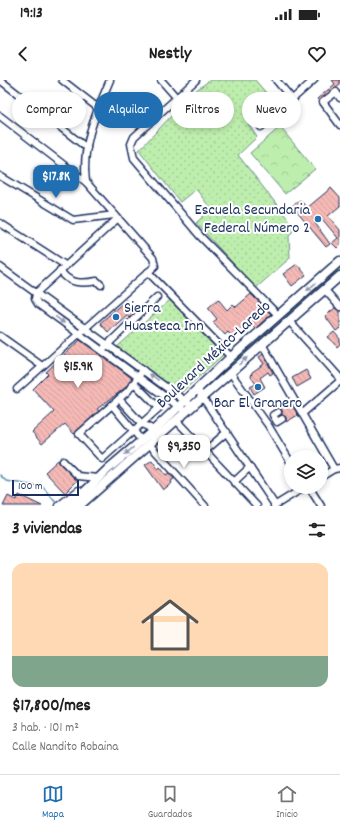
<!DOCTYPE html>
<html lang="es">
<meta charset="utf-8">
<style>
body{margin:0;font-family:Dekko,sans-serif;background:#f2f2f2;color:#222;height:100vh;display:flex;flex-direction:column;font-size:15px;white-space:nowrap}
*{box-sizing:border-box;margin:0}
p{font-size:13px;color:#767676}
.icon{flex:none;width:22px;height:22px;fill:none;stroke:currentColor;stroke-width:2;stroke-linecap:round;stroke-linejoin:round}
.map{position:relative;height:426px;overflow:hidden}
.side{display:flex;flex-direction:column;background:#fff;flex:1}
.side>*{flex:none}
.guide{position:absolute;left:12px;top:12px;width:316px;height:36px;display:flex;gap:8px}
.tools{position:absolute;left:284px;top:370px;display:grid;gap:8px}
.tools a{display:grid;place-items:center;width:44px;height:44px;border-radius:50%;background:#fff;box-shadow:0 2px 6px #0003;font-size:20px}
.scale{position:absolute;left:12px;bottom:10px;width:67px;box-sizing:border-box;padding-left:4px;border:2px solid #1b2f5e;border-top:0;font-size:11px;line-height:14px;white-space:nowrap;color:#1b2f5e;-webkit-text-stroke:3px #fff;paint-order:stroke}
.price{position:absolute;translate:-50% -34px;padding:0 9px;border-radius:8px;background:#fff;color:#222;font-size:13px;line-height:26px;filter:drop-shadow(0 1px 2px #0008)}
.price::after{content:'';position:absolute;left:50%;top:24px;width:12px;height:9px;margin-left:-6px;background:inherit;clip-path:polygon(0 0,100% 0,50% 100%)}
.price.selected{background:#1f6fb2;color:#fff}
ul{padding:0;list-style:none}
li{display:grid;align-content:center;gap:8px;height:212px;padding:0 12px}
li+li{border-top:1px solid #e0e0e0}
li span{display:grid;place-items:center;height:124px;border-radius:12px;color:#555}
li>.icon{margin-inline-start:auto}
span .icon{width:72px;height:72px;fill:#fffc;stroke-width:1}
li b{font-size:17px}
h2{display:flex;justify-content:space-between;align-items:center;height:48px;padding:0 12px;font-size:17px}
.pill{padding:0 14px;border-radius:18px;background:#fff;box-shadow:0 2px 6px #0003;font-size:14px;line-height:36px}
.pill.selected{background:#1f6fb2;color:#fff}
.status{display:flex;justify-content:space-between;align-items:center;height:28px;padding:0 20px;background:#fff;direction:ltr}
.status svg{height:11px;fill:currentColor}
header{display:flex;justify-content:space-between;align-items:center;height:52px;padding:0 12px;background:#fff;font-size:18px;font-weight:700}
.dock{display:flex;justify-content:space-around;align-items:center;height:56px;border-top:1px solid #e0e0e0;background:#fff;font-size:11px;color:#767676}
.dock a{display:grid;justify-items:center;gap:2px}
.dock .selected{color:#1f6fb2}
.map>svg:first-child{display:block}
.grass{fill:url(#grass-dots);stroke:#6c8e86}
.forest{fill:url(#forest-crowns);stroke:#6c8e86}
.garden{fill:url(#garden-furrows);stroke:#6c8e86}
.lines{fill:none;stroke-linecap:round;stroke-linejoin:round}
.stream{stroke:#5c91b1;stroke-width:1.5}
.building{fill:url(#building-back-hatch);stroke:#1b2f5e}
.minor-casing{stroke:#1b2f5e;stroke-width:9}
.major-casing{stroke:#1b2f5e;stroke-width:11}
.minor{stroke:#fff;stroke-width:6}
.major{stroke:#fff;stroke-width:8}
.oneway{fill:#8d97ae}
.poi-dot{fill:#1f6fb2;stroke:#fff;stroke-width:1.5}
.labels{text-anchor:middle;dominant-baseline:central;stroke-width:4;stroke-linejoin:round;paint-order:stroke}
.poi-label{font-size:16px;fill:#1b2f5e;stroke:#fff;text-anchor:end}
.street-label{font-size:16px;fill:#1b2f5e;stroke:#fff}
</style>
<div class="status"><b>19:13</b><svg viewBox="0 0 49 12"><path d="M0 12V9h3v3zM5 12V6h3v6zM10 12V3h3v9zM15 12V0h3v12zM26 1h20v11H26zM47 4h2v5h-2z"/></svg></div>
<header><svg class="icon" aria-label="back" viewBox="0 0 24 24"><path d="M15 5l-7 7 7 7"/></svg>Nestly<svg class="icon" aria-label="heart" viewBox="0 0 24 24"><path d="M12 20l-8-8c-3-5 5-10 8-4 3-6 11-1 8 4z"/></svg></header>
<div class="map">
<svg width="340" height="426" viewBox="0 0 340 426">
<defs>
<pattern id="grass-dots" width="8" height="8" patternUnits="userSpaceOnUse"><rect width="8" height="8" fill="#beeead"/><path d="M2 2h.1M6 6h.1" fill="none" stroke="#a3cc97" stroke-width="1.8" stroke-linecap="round"/></pattern>
<pattern id="forest-crowns" width="20" height="18" patternUnits="userSpaceOnUse"><rect width="20" height="18" fill="#beeead"/><path d="M2 6a3 3 0 1 1 6 0M12 15a3 3 0 1 1 6 0" fill="none" stroke="#a3cc97"/></pattern>
<pattern id="garden-furrows" width="10" height="10" patternUnits="userSpaceOnUse"><rect width="10" height="10" fill="#beeead"/><path d="M-1 1l2-2M0 10L10 0M9 11l2-2" fill="none" stroke="#a3cc97"/></pattern>
<pattern id="building-back-hatch" width="6" height="6" patternUnits="userSpaceOnUse"><rect width="6" height="6" fill="#f5b9b5"/><path d="M-1 5l2 2M0 0l6 6M5-1l2 2" fill="none" stroke="#d19f9e"/></pattern>
</defs>
<rect width="100%" height="100%" fill="#fff"/>
<filter id="ink" filterUnits="userSpaceOnUse"><feTurbulence type="fractalNoise" baseFrequency=".025" numOctaves="2"/><feDisplacementMap in="SourceGraphic" scale="8" xChannelSelector="R" yChannelSelector="G"/><feConvolveMatrix kernelMatrix="1 2 1 2 8 2 1 2 1" color-interpolation-filters="sRGB"/></filter>
<g filter="url(#ink)">
<g class="grass">
<polygon points="210,0 255,0 273,21 248,44 257,57 238,75 295,148 289,156 290,178 256,208 196,143 211,129 196,109 180,122 139,70 195,11"/>
<polygon points="170,220 223,275 181,313 117,267"/>
</g>
<polygon class="forest" points="280,47 315,89 285,114 250,73"/>
<polygon class="garden" points="340,185 340,190 202,312 200,310"/>
<g class="lines">
<polyline class="stream" points="0,395 6,401 43,407 57,424"/>
</g>
<g class="building">
<polygon points="332,0 340,0 340,5 319,21 317,19 335,4"/>
<polygon points="331,108 340,118 340,126 328,136 340,150 340,165 337,168 332,163 338,158 323,140 321,139 315,143 330,164 326,167 292,126 300,120 307,128"/>
<polygon points="297,184 306,195 292,206 283,194"/>
<polygon points="251,214 271,234 255,249 249,242 232,257 228,252 225,255 213,242 217,239 208,228 218,219 227,230 233,224 236,227"/>
<polygon points="126,220 134,228 131,231 133,234 129,238 127,235 108,252 100,243"/>
<polygon points="335,228 340,231 340,248 336,251 325,236"/>
<polygon points="334,252 340,259 340,264 337,267 328,257"/>
<polygon points="80,260 132,298 125,308 97,329 99,331 74,354 65,344 42,364 32,352 54,332 33,309 48,294 46,292"/>
<polygon points="263,274 273,293 270,295 268,292 260,298 265,307 254,314 250,307 256,304 251,297 252,292 264,284 259,277"/>
<polygon points="306,290 311,299 297,307 292,298"/>
<polygon points="290,321 298,335 286,342 286,337 282,335 282,330 279,328"/>
<polygon points="58,380 60,384 78,400 65,413 45,392"/>
<polygon points="152,380 158,389 160,387 166,395 169,393 174,399 171,401 172,403 163,410 145,385"/>
<polygon points="19,415 42,426 3,426 8,416 16,420"/>
</g>
<g class="lines">
<defs>
<g id="minor">
<polyline points="0,0 87,68"/>
<polyline points="62,0 98,28"/>
<polyline points="161,0 176,17"/>
<polyline points="196,0 134,57 131,64 134,78 200,156 278,235"/>
<polyline points="276,0 293,20"/>
<polyline points="340,18 336,12 323,22 340,45"/>
<polyline points="0,36 86,102 153,178 155,186 17,309"/>
<polyline points="261,47 314,0"/>
<polyline points="0,96 73,140 115,135"/>
<path d="M86,102C81,65 96,33 110,0"/>
<polyline points="0,143 65,185"/>
<polyline points="0,187 192,326"/>
<path d="M60,190C68,204 82,204 97,201L101,205"/>
<polyline points="148,192 231,277"/>
<polyline points="325,210 340,227"/>
<polyline points="36,213 35,219 38,224 182,329"/>
<polyline points="36,213 117,139"/>
<polyline points="289,241 340,298"/>
<polyline points="0,256 42,286"/>
<polyline points="262,264 334,389"/>
<polyline points="105,267 157,217"/>
<polyline points="230,292 268,345 291,383"/>
<polyline points="135,304 159,328 102,379 79,354 128,311 143,290"/>
<polyline points="197,309 275,425"/>
<polyline points="119,319 142,344 154,350"/>
<polyline points="112,325 142,361"/>
<polyline points="278,332 273,335 277,342 282,339"/>
<polyline points="303,333 340,301"/>
<polyline points="176,340 257,426"/>
<polyline points="149,364 205,426"/>
<polyline points="205,371 227,352"/>
<polyline points="63,381 78,396 98,398"/>
<polyline points="321,397 334,389 340,388"/>
<polyline points="234,402 250,387"/>
<polyline points="309,407 321,426"/>
<polyline points="274,426 305,407"/>
</g>
<g id="major">
<polyline points="60,426 79,411"/>
<polyline points="70,426 108,389 154,350 231,277 340,181"/>
<polyline points="79,426 340,196"/>
</g>
</defs>
<use href="#minor" class="minor-casing"/>
<use href="#major" class="major-casing"/>
<use href="#minor" class="minor"/>
<use href="#major" class="major"/>
</g>
<defs><path id="oneway-solid" d="M-6-.8H1V-3.2L6.5 0L1 3.2V.8H-6Z"/></defs>
<g class="oneway">
<use href="#oneway-solid" transform="translate(311 207) rotate(139)"/>
<use href="#oneway-solid" transform="translate(60 240) rotate(36)"/>
<use href="#oneway-solid" transform="translate(243 281) rotate(-42)"/>
<use href="#oneway-solid" transform="translate(154 297) rotate(-144)"/>
<use href="#oneway-solid" transform="translate(129 371) rotate(141)"/>
</g>
</g>
<g class="poi-dot">
<circle cx="318" cy="139" r="4"/>
<circle cx="116" cy="237" r="4"/>
<circle cx="258" cy="307" r="4"/>
</g>
<g class="labels">
<g class="poi-label">
<text x="310" y="130">Escuela Secundaria<tspan x="310" dy="18">Federal Número 2</tspan></text>
<text x="124" y="228" text-anchor="start">Sierra<tspan x="124" dy="18">Huasteca Inn</tspan></text>
<text x="258" y="323" text-anchor="middle">Bar El Granero</text>
</g>
<g class="street-label">
<text transform="translate(214 275) rotate(-43)">Boulevard México-Laredo</text>
</g>
</g>
</svg>
<div class="tools">
<a><svg class="icon" aria-label="layers" viewBox="0 0 24 24"><path d="M12 4l9 5-9 5-9-5zM3 14l9 5 9-5"/></svg></a>
</div>
<div class="scale">100 m</div>
<b class="price selected" style="left:56px;top:119px">$17.8K</b>
<b class="price" style="left:78px;top:309px">$15.9K</b>
<b class="price" style="left:184px;top:389px">$9,350</b>
<div class="guide">
<a class="pill">Comprar</a>
<a class="pill selected">Alquilar</a>
<a class="pill">Filtros</a>
<a class="pill">Nuevo</a>
</div>
</div>
<section class="side">
<h2>3 viviendas<svg class="icon" aria-label="filters" viewBox="0 0 24 24"><path d="M4 7h16M4 17h16"/><circle cx="9" cy="7" r="2"/><circle cx="15" cy="17" r="2"/></svg></h2>
<ul>
<li><span style="background:linear-gradient(#ffd9b3 75%,#7fa58c 0)"><svg class="icon" aria-label="home" viewBox="0 0 24 24"><path d="M3 11l9-7 9 7M6 9v11h12V9"/></svg></span><div><b>$17,800/mes</b><p>3 hab. · 101 m²</p><p>Calle Nandito Robaina</p></div></li>
</ul>
</section>
<nav class="dock">
<a class="selected"><svg class="icon" aria-label="map" viewBox="0 0 24 24"><path d="M3 6l6-2 6 2 6-2v14l-6 2-6-2-6 2zM9 4v14M15 6v14"/></svg>Mapa</a>
<a><svg class="icon" aria-label="saved" viewBox="0 0 24 24"><path d="M7 4h10v16l-5-4-5 4z"/></svg>Guardados</a>
<a><svg class="icon" aria-label="home" viewBox="0 0 24 24"><path d="M3 11l9-7 9 7M6 9v11h12V9"/></svg>Inicio</a>
</nav>
